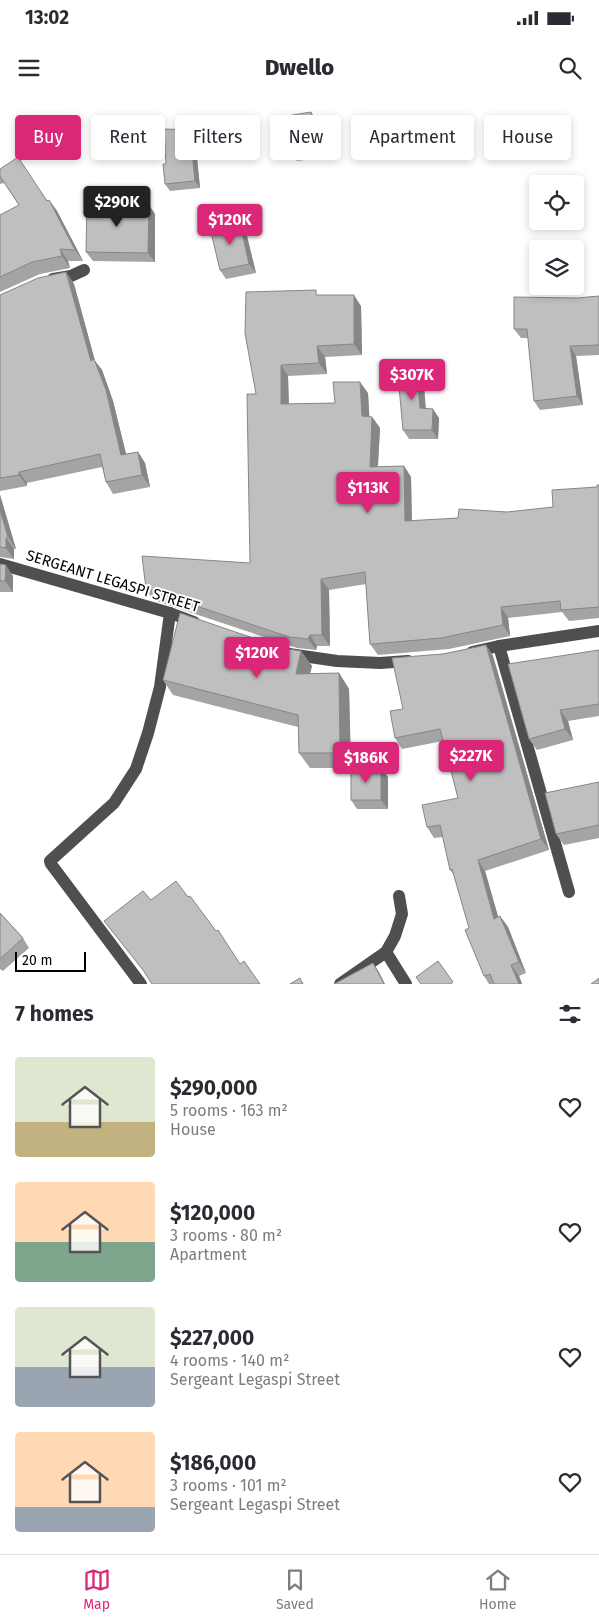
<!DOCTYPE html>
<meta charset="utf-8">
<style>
body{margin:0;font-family:"Fira Sans",sans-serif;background:#f2f2f3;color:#2b2b33;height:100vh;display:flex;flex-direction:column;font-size:19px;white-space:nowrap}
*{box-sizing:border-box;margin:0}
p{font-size:16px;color:#7c7c81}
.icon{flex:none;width:28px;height:28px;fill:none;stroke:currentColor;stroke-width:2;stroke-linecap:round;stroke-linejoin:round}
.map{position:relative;height:884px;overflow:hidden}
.sheet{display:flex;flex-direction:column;background:#fff;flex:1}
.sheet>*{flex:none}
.guide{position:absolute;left:15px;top:15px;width:570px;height:45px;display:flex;gap:10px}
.buttons{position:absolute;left:529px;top:75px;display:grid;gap:10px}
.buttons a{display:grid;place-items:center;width:55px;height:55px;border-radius:5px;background:#fff;box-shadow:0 2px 8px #0003;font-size:25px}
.scale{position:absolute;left:15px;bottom:12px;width:71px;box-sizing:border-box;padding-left:5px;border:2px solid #000;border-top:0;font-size:14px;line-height:18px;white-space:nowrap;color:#000;-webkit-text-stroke:4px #fff;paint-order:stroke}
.price{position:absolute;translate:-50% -42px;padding:0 11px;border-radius:5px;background:#db2777;color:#fff;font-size:16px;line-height:32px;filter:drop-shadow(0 1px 2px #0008)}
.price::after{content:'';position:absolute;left:50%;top:30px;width:15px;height:11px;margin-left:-8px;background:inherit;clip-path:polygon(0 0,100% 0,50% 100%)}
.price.on{background:#222;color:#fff}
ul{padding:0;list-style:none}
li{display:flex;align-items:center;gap:15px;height:125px;padding:0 15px}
li span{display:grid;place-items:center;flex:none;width:140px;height:100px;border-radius:5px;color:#555}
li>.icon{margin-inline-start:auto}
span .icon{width:60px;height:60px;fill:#fffc;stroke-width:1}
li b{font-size:21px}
h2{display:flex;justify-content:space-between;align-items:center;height:60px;padding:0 15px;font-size:21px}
.tag{padding:0 18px;border-radius:5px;background:#fff;box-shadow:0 2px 8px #0003;font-size:18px;line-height:45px}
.tag.on{background:#db2777;color:#fff}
.status{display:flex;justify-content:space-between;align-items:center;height:35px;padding:0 25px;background:#fff;direction:ltr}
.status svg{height:14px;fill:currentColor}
header{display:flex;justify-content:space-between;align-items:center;height:65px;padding:0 15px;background:#fff;font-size:22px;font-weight:800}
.dock{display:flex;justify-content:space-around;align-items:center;height:70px;border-top:1px solid #e1e1e2;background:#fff;font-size:14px;color:#7c7c81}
.dock a{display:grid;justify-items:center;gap:2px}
.dock .on{color:#db2777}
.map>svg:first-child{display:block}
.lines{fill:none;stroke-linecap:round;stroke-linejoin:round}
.minor{stroke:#4f4f4f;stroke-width:12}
.wall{fill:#a4a4a4}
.shaded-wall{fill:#868686}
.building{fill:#bfbfbf;stroke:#868686}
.labels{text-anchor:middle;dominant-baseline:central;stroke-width:4;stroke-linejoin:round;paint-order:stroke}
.street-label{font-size:15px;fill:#000;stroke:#fff}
</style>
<div class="status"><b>13:02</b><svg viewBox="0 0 49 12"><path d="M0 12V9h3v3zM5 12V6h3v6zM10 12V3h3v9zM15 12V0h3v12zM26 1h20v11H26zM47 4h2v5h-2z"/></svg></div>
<header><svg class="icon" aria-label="menu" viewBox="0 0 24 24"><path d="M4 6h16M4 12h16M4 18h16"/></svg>Dwello<svg class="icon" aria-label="search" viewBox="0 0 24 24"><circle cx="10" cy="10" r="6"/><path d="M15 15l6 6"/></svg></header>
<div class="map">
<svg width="599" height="884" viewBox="0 0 599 884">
<rect width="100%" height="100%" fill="#fff"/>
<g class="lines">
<g class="minor">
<polyline points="53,179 71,176 84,170"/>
<polyline points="0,464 170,513 194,522"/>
<polyline points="499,546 569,792"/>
<polyline points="472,552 499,546 599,531"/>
<polyline points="289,554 337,561 380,563 408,561"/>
<polyline points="386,852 406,884"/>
<polyline points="141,884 51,764 50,761 114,703 136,669 148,633 160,587 170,513"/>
<polyline points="340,884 386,852 395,836 402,814 399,796"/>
</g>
</g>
<g class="wall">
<polygon points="317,21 326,57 297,61 290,52"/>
<polygon points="251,26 251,49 196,49 196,48 200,88 170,91 165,84 166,64 190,30"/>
<polygon points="0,69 47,100 49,100 57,111 83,161 68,161 70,168 40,174 0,192 0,115 19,105 4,83 0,84"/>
<polygon points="155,114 155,162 93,161 86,152"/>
<polygon points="240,123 246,132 256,173 226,179 220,170"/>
<polygon points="66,172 74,184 95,261 102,270 113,301 126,354 138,352 145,363 150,387 113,394 106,382 102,367 27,383 27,386 0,391 0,195"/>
<polygon points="319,195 361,206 362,255 325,257 327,274 288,276 289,304 335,303 368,293 369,317 372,317 380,328 378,367 404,366 411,377 412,421 458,418 553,407 597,387 599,385 599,518 569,521 562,512 508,518 510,536 449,549 378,555 370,544 366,484 329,490 330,546 317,546 316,550 297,548 153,500 146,489 250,463 256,294"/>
<polygon points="599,196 599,255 576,256 583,305 540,310 534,301 528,238 521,238 514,229 577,198"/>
<polygon points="416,264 423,273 426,308 439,318 438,339 409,339 403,330"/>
<polygon points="0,395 16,449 14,449 14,459 0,457"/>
<polygon points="0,464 13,476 13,492 0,492"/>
<polygon points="486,545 493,556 549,750 485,771 498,817 500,816 508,827 526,873 519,876 522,884 489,884 484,876 454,775 450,770 443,737 434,738 427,727 458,698 443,641 402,649 395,638 403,609 443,554"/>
<polygon points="282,548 301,551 312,566 310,574 339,573 349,589 351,668 388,677 388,709 357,709 351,700 351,668 310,668 299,653 298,627 173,595 163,580"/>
<polygon points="599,550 599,616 568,621 573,640 537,650 529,639"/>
<polygon points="599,682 599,738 564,745 556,734"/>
<polygon points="0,813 23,838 29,848 3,871 0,869"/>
</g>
<g class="shaded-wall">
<polygon points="311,12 317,21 326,57 319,48"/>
<polygon points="245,16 251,26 251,49 244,40"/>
<polygon points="191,41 196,48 200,88 195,81"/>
<polygon points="49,100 57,111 83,161 75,150"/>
<polygon points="149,105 155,114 155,162 148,153"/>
<polygon points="240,123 246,132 256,173 249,164"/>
<polygon points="60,149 68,161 70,168 62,156"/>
<polygon points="66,172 74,184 95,261 102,270 113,301 129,366 121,355 91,261"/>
<polygon points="354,195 361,206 362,255 354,244"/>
<polygon points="317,246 325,257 327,274 319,263"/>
<polygon points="570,246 576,256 583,305 577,296"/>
<polygon points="416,264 423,273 426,317 420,308"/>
<polygon points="281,265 288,276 289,315 281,304"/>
<polygon points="360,282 368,293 370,327 362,316"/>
<polygon points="433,309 439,318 438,339 432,330"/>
<polygon points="372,317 380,328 377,378 370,367"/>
<polygon points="138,352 145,363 150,387 142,375"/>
<polygon points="404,366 411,377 412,432 405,421"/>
<polygon points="19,372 27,383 27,386 19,375"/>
<polygon points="0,395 16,449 8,437 0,410"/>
<polygon points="6,438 14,449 14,459 6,448"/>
<polygon points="6,465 13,476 13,492 5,481"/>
<polygon points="321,479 329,490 330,546 322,535"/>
<polygon points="501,507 508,518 510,536 503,525"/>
<polygon points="310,535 317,546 316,550 308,539"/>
<polygon points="486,545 493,556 549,750 541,739"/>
<polygon points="301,551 312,566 306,589 296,574"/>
<polygon points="339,573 349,589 351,668 340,653"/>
<polygon points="560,610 568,621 573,640 565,629"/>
<polygon points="381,668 388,677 388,709 381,700"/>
<polygon points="478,760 485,771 502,830 494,819"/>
<polygon points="500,816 508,827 526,873 519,862"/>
<polygon points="373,863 379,872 385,884 384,884"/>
<polygon points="511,865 519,876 522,884 519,884"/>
</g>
<g class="building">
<polygon points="311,12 319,48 290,52 287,16"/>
<polygon points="190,16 245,16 244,40 190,39"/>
<polygon points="164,29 190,30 190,39 191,41 195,81 165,84 163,64 166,64"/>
<polygon points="18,57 47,101 49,100 75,150 60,149 62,156 32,162 0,177 0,115 19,105 0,76 0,69"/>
<polygon points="87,103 149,105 148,153 86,152"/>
<polygon points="240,123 249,164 220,170 210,128"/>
<polygon points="66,172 91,261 94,259 106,290 121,355 138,352 142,375 106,382 100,354 19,372 19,375 0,378 0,195 38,178"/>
<polygon points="316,190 316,195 354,195 354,244 317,246 319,263 281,265 281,304 335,303 333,282 360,282 362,316 372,317 370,367 404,366 405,421 458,418 459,409 507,412 553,407 552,390 597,387 597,385 599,385 599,507 561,510 560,501 501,507 503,525 441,538 372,544 370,544 365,472 321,479 322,535 310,535 308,539 289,537 146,489 142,456 250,463 247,294 256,294 245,233 246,192"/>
<polygon points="599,196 599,245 570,246 577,296 534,301 527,229 514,229 514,197 577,198"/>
<polygon points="416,264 420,308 433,309 432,330 403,330 397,265"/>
<polygon points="0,410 8,437 6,438 6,448 0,447"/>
<polygon points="0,464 6,465 5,481 0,481"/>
<polygon points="180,513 282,548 301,551 296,574 339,573 340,653 299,653 298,615 163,580"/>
<polygon points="486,545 541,739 478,760 494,819 500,816 519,862 511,865 519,884 494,884 490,874 484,876 465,830 469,828 452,769 450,770 440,725 427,727 422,705 458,698 440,629 395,638 390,611 403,609 392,558 443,554"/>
<polygon points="599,550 599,604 560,610 565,629 529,639 508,564"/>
<rect x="351" y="668" width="30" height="32"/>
<polygon points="599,682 599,725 556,734 545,693"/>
<polygon points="176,781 188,797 190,796 216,831 218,830 240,864 244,861 260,884 152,884 143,870 104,821 143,791 151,800"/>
<polygon points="0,813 23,838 0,859"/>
<polygon points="438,861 453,882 451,884 421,884 416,877"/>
<polygon points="373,863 384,884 334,884"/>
<polygon points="300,878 303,884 290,884"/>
<polygon points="599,878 599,884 591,884"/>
</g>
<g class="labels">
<g class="street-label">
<text transform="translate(113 481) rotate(17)">SERGEANT LEGASPI STREET</text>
</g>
</g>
</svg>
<div class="buttons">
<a><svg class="icon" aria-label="locate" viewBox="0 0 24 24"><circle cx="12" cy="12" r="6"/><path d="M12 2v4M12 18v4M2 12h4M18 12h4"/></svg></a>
<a><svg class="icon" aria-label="layers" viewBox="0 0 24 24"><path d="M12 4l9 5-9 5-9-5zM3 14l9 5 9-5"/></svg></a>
</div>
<div class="scale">20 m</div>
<b class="price on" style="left:117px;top:128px">$290K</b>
<b class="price" style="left:230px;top:146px">$120K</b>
<b class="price" style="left:412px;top:301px">$307K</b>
<b class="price" style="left:368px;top:414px">$113K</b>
<b class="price" style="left:257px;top:579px">$120K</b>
<b class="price" style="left:471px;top:682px">$227K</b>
<b class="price" style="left:366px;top:684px">$186K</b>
<div class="guide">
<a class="tag on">Buy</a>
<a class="tag">Rent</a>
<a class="tag">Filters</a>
<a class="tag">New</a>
<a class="tag">Apartment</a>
<a class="tag">House</a>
</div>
</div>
<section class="sheet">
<h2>7 homes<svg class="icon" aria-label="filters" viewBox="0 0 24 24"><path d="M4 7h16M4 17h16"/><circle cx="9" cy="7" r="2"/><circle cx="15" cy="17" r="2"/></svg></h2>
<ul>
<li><span style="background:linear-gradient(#dfe7d0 65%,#c2b280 0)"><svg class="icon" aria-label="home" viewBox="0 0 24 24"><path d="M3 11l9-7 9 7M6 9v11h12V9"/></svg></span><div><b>$290,000</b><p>5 rooms · 163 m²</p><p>House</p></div><svg class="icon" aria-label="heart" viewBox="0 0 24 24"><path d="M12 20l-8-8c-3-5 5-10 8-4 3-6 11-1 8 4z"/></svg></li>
<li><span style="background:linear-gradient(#ffd9b3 60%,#7fa58c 0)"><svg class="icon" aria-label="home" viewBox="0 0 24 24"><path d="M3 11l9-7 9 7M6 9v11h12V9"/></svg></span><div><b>$120,000</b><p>3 rooms · 80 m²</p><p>Apartment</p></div><svg class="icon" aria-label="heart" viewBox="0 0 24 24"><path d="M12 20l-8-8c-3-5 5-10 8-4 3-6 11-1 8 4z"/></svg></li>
<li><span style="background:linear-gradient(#dfe7d0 60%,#9aa5b1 0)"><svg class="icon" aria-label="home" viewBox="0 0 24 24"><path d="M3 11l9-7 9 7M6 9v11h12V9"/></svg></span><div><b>$227,000</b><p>4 rooms · 140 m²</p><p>Sergeant Legaspi Street</p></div><svg class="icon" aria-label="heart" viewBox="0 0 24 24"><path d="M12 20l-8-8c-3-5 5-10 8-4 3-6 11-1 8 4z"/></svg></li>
<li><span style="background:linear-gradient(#ffd9b3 75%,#9aa5b1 0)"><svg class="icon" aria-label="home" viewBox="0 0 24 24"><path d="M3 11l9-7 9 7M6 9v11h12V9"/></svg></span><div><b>$186,000</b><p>3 rooms · 101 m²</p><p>Sergeant Legaspi Street</p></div><svg class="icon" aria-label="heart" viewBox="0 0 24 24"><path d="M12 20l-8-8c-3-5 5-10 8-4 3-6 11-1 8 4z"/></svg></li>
</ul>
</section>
<nav class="dock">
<a class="on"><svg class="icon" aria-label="map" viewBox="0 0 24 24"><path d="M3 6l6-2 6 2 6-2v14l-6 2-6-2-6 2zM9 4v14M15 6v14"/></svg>Map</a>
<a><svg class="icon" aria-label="saved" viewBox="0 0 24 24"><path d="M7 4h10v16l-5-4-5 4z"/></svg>Saved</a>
<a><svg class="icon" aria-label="home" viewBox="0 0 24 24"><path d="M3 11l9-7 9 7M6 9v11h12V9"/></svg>Home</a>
</nav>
